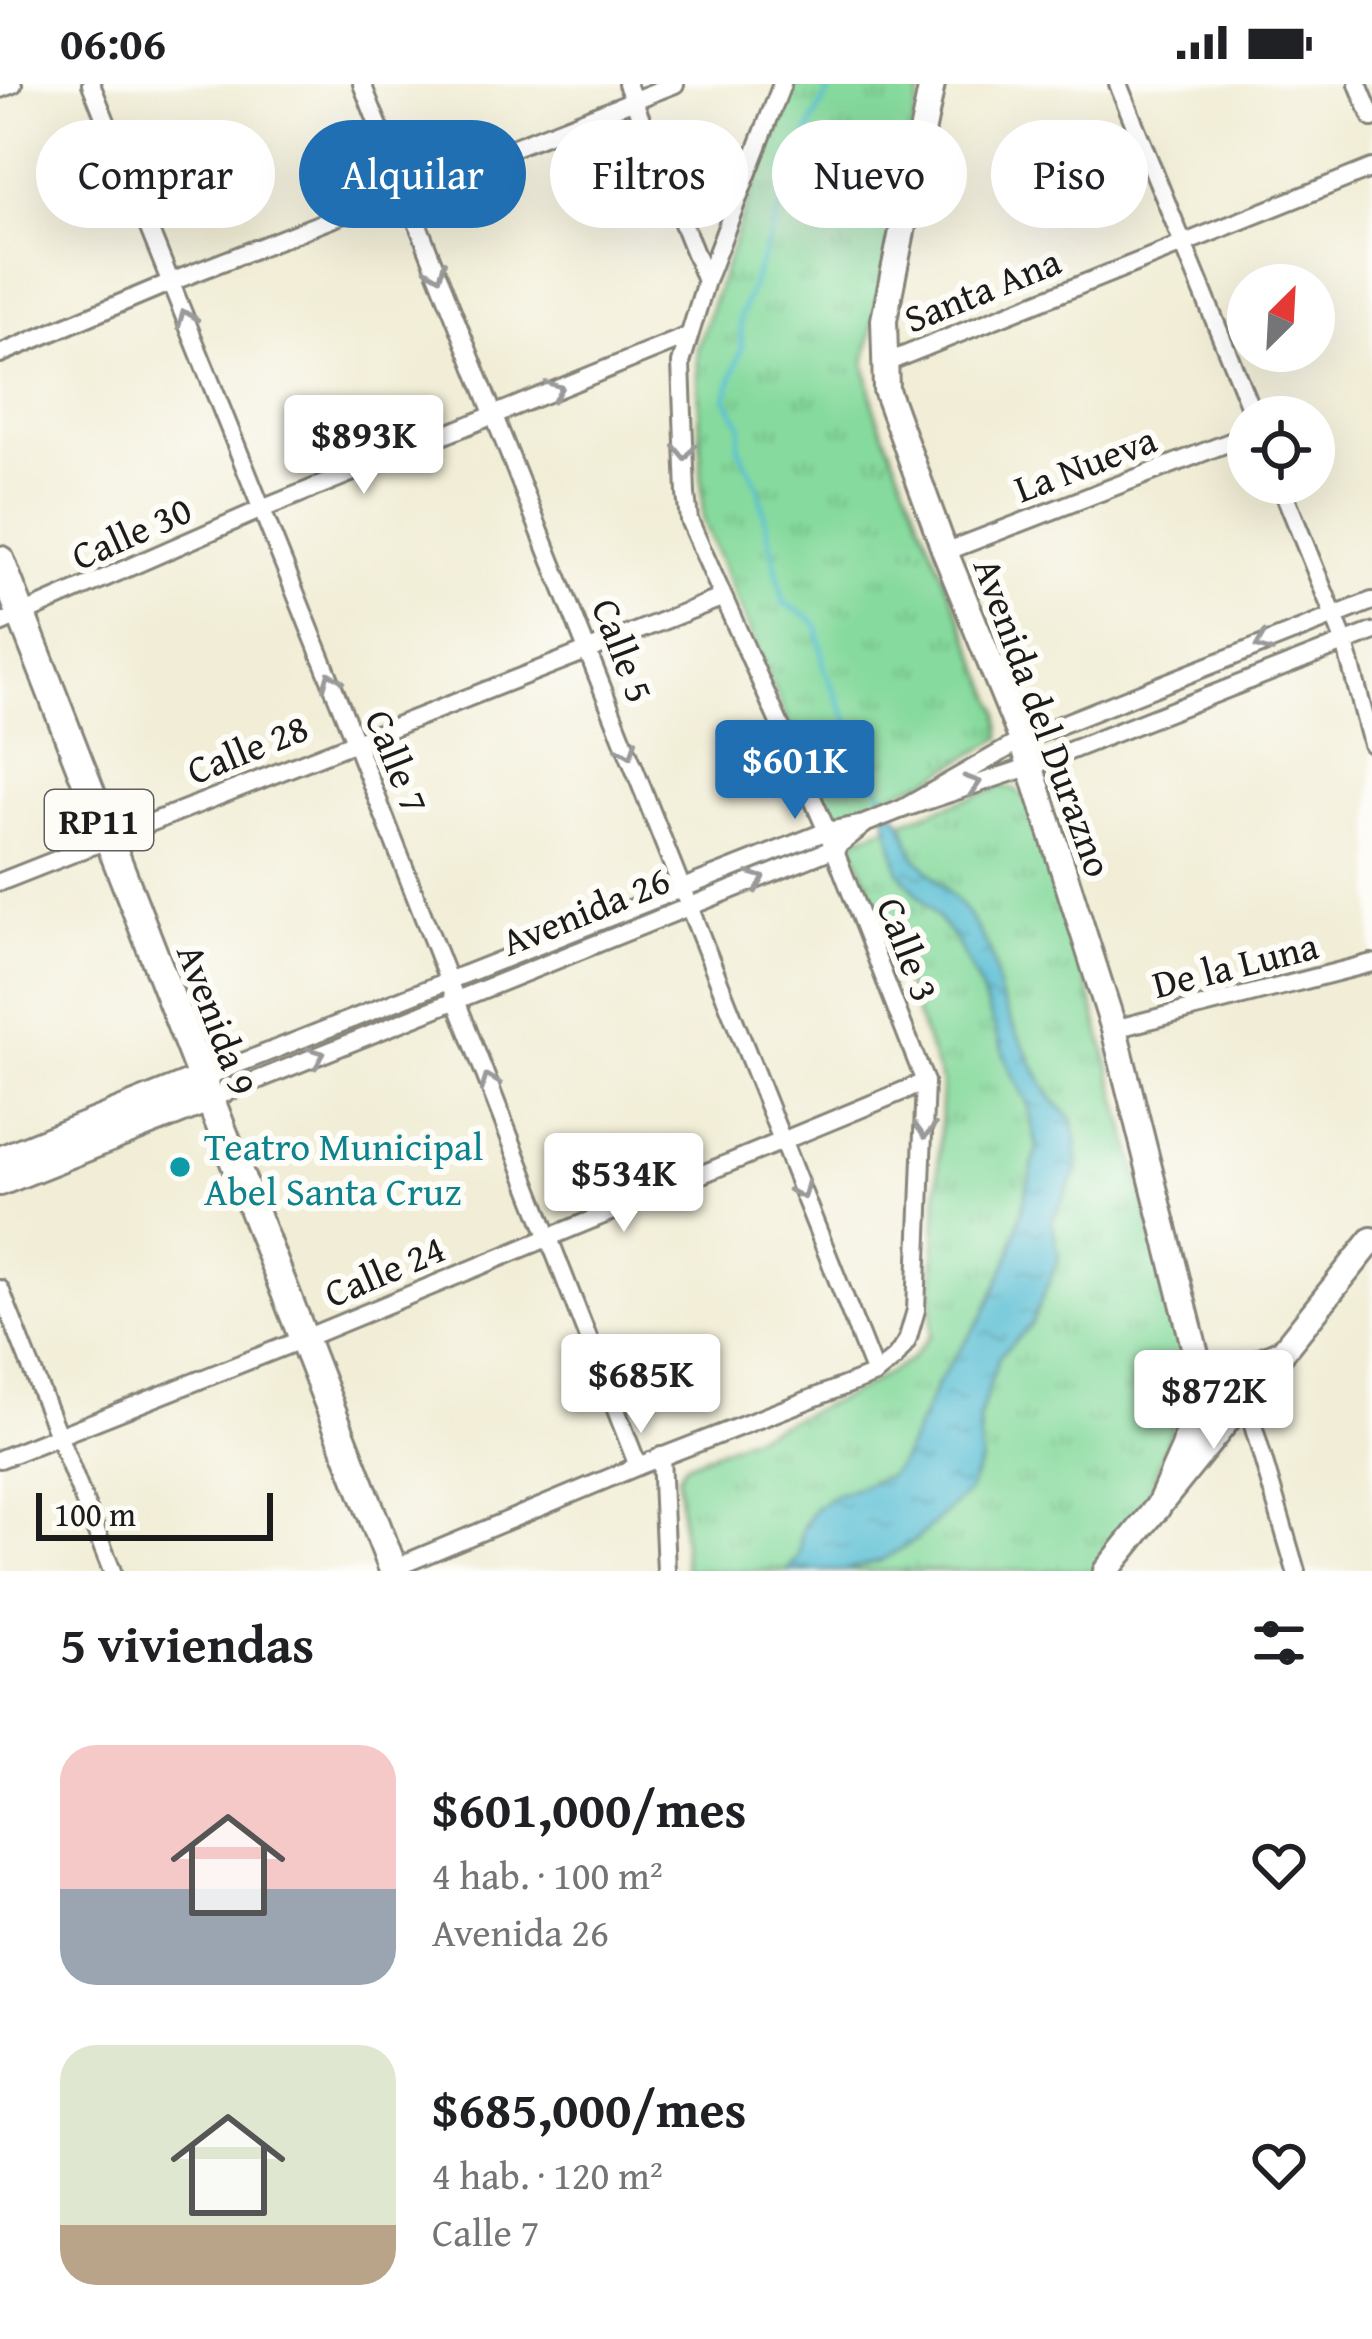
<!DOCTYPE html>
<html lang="es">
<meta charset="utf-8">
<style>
body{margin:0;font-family:"Gentium Book Plus",serif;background:#f6f6f6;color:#202124;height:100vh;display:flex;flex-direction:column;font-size:45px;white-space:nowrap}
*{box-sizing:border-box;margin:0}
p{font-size:39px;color:#757577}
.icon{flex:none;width:66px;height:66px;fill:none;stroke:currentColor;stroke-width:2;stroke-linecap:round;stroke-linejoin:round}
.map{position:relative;height:1487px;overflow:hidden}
.sheet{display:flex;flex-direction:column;background:#fff;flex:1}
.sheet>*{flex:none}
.hud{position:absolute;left:36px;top:36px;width:1302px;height:108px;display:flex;gap:24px}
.needle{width:78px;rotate:24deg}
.tools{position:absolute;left:1227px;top:180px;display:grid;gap:24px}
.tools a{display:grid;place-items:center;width:108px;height:108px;border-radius:50%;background:#fff;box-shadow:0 12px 48px #0002;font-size:60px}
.scale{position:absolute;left:36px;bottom:30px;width:237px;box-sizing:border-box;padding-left:12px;border:6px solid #1c1c1c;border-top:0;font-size:33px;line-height:42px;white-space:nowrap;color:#1c1c1c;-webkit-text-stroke:9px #fdfcf7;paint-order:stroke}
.price{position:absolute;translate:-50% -102px;padding:0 27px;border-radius:12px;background:#fff;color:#222;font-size:39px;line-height:78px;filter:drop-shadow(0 3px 6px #0008)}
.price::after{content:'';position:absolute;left:50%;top:72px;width:36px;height:27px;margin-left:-18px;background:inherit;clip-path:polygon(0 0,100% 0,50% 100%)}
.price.active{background:#1f6fb2;color:#fff}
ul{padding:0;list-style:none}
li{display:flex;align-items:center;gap:36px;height:300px;padding:0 60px}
li span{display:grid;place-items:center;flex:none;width:336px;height:240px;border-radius:36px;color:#555}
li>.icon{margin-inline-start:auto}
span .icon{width:144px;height:144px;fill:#fffc;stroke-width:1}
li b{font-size:51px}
h2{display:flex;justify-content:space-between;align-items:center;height:144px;padding:0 60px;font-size:51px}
.tag{padding:0 42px;border-radius:54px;background:#fff;box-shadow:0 12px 48px #0002;font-size:42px;line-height:108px}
.tag.active{background:#1f6fb2;color:#fff}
.status{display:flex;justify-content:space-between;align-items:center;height:84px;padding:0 60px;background:#fff;direction:ltr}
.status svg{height:33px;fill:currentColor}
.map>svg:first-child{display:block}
.park{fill:url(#park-tufts);stroke:#517b5c;stroke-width:3}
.water{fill:url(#water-ripples);stroke:#396d78;stroke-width:3}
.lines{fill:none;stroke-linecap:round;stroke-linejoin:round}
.stream{stroke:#56bed4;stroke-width:4.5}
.minor-casing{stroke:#868479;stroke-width:22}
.secondary-casing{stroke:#868479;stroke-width:30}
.primary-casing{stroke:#868479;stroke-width:33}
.minor{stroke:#fff;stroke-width:16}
.secondary{stroke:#fff;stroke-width:24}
.primary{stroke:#fff;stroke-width:27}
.oneway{stroke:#999}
.culture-dot{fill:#0f9aa8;stroke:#fdfcf7;stroke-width:4.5}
.labels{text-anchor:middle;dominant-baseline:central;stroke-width:12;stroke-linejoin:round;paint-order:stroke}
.shield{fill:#fdfcf7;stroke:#605f5e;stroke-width:3}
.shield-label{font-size:36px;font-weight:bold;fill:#1c1c1c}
.street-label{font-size:39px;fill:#1c1c1c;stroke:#fdfcf7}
.culture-label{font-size:39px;fill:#0d838f;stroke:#fdfcf7;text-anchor:start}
</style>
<div class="status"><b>06:06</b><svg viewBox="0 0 49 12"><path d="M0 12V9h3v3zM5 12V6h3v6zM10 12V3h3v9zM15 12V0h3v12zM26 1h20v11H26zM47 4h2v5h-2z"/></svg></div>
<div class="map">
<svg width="1372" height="1487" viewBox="0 0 1372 1487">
<defs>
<pattern id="park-tufts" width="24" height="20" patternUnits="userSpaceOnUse" patternTransform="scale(3)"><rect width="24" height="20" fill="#86da9d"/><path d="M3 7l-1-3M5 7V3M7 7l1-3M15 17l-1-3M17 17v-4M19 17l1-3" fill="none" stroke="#73ba87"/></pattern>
<pattern id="water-ripples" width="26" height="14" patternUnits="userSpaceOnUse" patternTransform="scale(3)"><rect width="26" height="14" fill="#56bed4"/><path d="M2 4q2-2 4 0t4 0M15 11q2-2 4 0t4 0" fill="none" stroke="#469aab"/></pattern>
</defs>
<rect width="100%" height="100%" fill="#fdfcf7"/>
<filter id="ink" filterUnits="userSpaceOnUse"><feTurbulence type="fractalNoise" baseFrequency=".00833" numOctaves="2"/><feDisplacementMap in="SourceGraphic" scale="24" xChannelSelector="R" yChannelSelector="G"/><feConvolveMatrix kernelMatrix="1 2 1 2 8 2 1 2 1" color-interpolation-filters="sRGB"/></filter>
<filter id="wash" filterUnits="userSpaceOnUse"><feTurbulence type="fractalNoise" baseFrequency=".004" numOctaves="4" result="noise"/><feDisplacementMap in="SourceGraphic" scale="48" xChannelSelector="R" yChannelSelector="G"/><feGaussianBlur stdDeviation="2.7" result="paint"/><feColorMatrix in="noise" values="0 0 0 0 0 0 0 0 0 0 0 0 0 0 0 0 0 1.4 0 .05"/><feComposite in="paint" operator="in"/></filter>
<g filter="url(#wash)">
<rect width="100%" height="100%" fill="#f1edd6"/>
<g class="park">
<polygon points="795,0 922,0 865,279 875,327 999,627 1001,654 931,694 829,735 703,437 697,265 743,131"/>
<polygon points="1002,702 1016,706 1043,733 1188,1280 1188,1302 1144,1420 1096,1487 685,1487 678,1392 684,1381 860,1306 910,1276 931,1251 942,999 853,760 854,755"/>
</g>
<polygon class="water" points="879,703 904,742 913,770 966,827 981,851 991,869 1000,912 1013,941 1049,1011 1072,1035 1077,1054 1077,1088 1052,1136 1059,1173 1031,1241 999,1272 979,1335 981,1377 968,1408 916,1456 880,1477 842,1487 787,1487 799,1471 802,1445 814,1425 832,1412 888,1392 902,1377 939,1296 983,1232 997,1201 1011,1168 1037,1064 1028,1020 1010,986 980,904 955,855 899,788"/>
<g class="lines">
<polyline class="stream" points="833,0 813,37 740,234 742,263 726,314 741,341 738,362 758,403 784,519 809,533 818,543 824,584 881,708"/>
</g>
</g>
<g filter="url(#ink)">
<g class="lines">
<defs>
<g id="minor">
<polyline points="91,0 354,655 638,1382"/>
<polyline points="362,0 875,1290"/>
<polyline points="627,0 706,197"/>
<polyline points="1118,0 1254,333"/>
<polyline points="1358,0 1372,34"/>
<polyline points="0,5 13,0"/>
<polyline points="0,270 171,198 675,0"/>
<polyline points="883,280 1372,84"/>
<polyline points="1280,399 1345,559 1372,660"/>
<polyline points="945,468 1248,351"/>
<polyline points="1372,517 1022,656 902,725 1031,682 1372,548"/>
<polyline points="0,540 262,425 688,252"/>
<polyline points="0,798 721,514"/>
<polyline points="1114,945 1372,879"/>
<polyline points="200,995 827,747 864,740 902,725"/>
<polyline points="208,1016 835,764 864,741"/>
<polyline points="0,1205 112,1487"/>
<polyline points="1245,1314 1296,1487"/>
<polyline points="661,1372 666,1487"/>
<polyline points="0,1375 303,1255 925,998"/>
<polyline points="389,1486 638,1382 875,1290 895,1274 907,1257 916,1226 925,998 827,747 689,436 686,410 681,279 706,197 782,0"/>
</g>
<g id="secondary">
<polyline points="932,0 884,236 886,306 945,468 1022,656 1114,945 1201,1290 1184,1364 1157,1425"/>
<polyline points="0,1075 200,995"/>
<polyline points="0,1099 208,1016"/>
<polyline points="1201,1290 1248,1283 1279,1269"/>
<polyline points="1106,1487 1372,1156"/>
</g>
<polyline id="primary" points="0,476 394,1487"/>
</defs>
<use href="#minor" class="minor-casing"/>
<use href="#secondary" class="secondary-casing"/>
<use href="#primary" class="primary-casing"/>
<use href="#minor" class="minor"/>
<use href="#secondary" class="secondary"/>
<use href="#primary" class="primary"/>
</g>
<defs><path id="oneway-chevron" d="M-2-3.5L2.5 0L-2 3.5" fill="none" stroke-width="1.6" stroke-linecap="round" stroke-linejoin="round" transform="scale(3)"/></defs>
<g class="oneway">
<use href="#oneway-chevron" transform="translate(437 187) rotate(68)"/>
<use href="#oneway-chevron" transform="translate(186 234) rotate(-112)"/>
<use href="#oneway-chevron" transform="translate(555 306) rotate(-22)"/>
<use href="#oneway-chevron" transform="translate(685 368) rotate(88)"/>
<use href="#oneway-chevron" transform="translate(1263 560) rotate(158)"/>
<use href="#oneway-chevron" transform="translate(331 596) rotate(-112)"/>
<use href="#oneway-chevron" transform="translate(628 666) rotate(69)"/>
<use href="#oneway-chevron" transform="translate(973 700) rotate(-18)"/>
<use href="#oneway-chevron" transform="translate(757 796) rotate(-22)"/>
<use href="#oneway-chevron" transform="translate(317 972) rotate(-22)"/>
<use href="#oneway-chevron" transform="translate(489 998) rotate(-111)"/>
<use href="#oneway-chevron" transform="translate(925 1046) rotate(92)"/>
<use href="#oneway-chevron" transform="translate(801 1107) rotate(67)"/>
</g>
</g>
<circle class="culture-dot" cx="180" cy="1083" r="12"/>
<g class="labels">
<rect class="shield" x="45" y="706" width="108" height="60" rx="9"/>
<g class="shield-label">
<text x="99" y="736">RP11</text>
</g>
<g class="street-label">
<text transform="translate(982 205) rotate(-22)">Santa Ana</text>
<text transform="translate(1085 379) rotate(-21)">La Nueva</text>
<text transform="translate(131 448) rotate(-24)">Calle 30</text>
<text transform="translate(624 566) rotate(69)">Calle 5</text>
<text transform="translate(1044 633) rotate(70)">Avenida del Durazno</text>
<text transform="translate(247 664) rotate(-22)">Calle 28</text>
<text transform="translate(398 677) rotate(68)">Calle 7</text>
<text transform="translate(585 826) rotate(-22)">Avenida 26</text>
<text transform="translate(909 865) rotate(69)">Calle 3</text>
<text transform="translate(1235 880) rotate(-14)">De la Luna</text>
<text transform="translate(218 935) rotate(69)">Avenida 9</text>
<text transform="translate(384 1186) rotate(-23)">Calle 24</text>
</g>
<g class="culture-label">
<text x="204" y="1061">Teatro Municipal<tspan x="204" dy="45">Abel Santa Cruz</tspan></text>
</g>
</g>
</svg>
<div class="tools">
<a><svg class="needle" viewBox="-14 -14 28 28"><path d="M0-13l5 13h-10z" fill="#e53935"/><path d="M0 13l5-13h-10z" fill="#757577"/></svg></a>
<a><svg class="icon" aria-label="locate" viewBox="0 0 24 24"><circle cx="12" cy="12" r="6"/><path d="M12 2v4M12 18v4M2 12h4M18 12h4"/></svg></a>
</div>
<div class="scale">100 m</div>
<b class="price" style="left:364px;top:413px">$893K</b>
<b class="price active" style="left:795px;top:738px">$601K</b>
<b class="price" style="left:624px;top:1151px">$534K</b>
<b class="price" style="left:641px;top:1352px">$685K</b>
<b class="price" style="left:1214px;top:1368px">$872K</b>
<div class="hud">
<a class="tag">Comprar</a>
<a class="tag active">Alquilar</a>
<a class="tag">Filtros</a>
<a class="tag">Nuevo</a>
<a class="tag">Piso</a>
</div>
</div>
<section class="sheet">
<h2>5 viviendas<svg class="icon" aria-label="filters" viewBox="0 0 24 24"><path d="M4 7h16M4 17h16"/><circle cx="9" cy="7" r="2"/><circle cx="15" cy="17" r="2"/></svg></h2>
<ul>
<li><span style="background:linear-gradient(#f6c9c9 60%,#9aa5b1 0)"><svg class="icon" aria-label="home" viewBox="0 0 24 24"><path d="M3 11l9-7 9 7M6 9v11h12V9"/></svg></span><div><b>$601,000/mes</b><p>4 hab. · 100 m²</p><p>Avenida 26</p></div><svg class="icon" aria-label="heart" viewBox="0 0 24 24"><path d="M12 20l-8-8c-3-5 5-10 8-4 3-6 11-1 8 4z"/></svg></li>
<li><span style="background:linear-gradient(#dfe7d0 75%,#b9a48a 0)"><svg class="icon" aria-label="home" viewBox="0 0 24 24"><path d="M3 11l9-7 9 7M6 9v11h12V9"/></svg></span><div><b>$685,000/mes</b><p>4 hab. · 120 m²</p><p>Calle 7</p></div><svg class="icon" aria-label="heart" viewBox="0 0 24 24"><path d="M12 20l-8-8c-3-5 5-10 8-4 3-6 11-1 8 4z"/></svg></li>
</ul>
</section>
